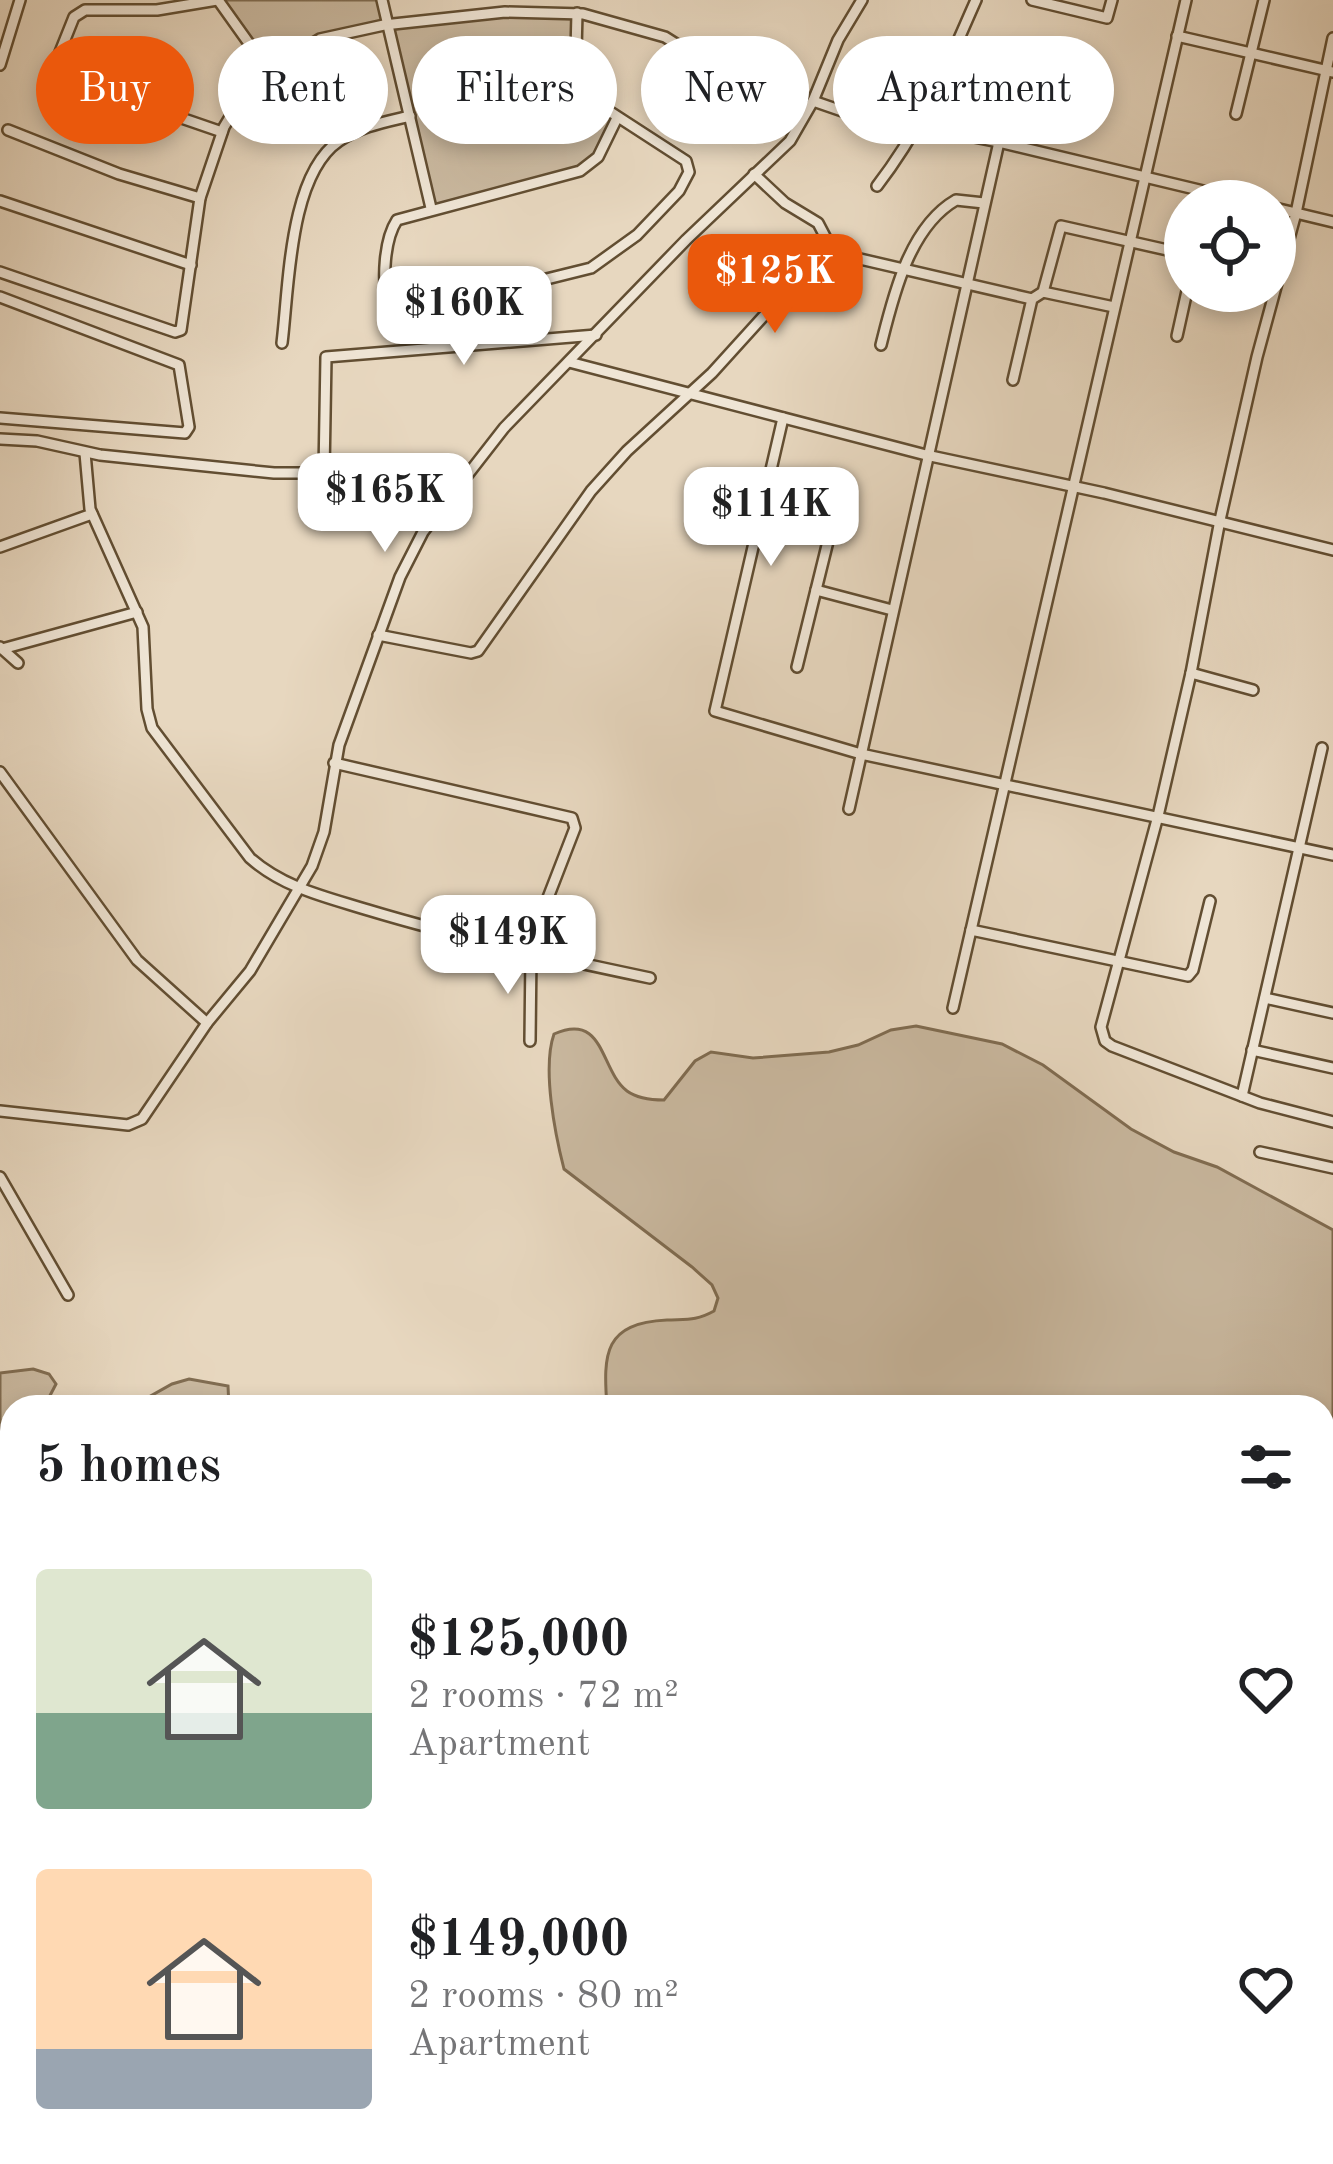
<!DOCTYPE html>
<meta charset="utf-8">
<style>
body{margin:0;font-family:"Old Standard TT",serif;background:#f2f2f2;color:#202124;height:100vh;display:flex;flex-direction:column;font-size:45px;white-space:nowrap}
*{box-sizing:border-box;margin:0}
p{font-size:39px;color:#757577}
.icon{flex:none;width:66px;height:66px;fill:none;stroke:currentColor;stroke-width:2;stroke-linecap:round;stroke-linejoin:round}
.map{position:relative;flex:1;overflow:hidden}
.sheet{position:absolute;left:0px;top:1395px;width:1335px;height:771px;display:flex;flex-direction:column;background:#fff;border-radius:36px 36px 0 0;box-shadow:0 6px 18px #0003}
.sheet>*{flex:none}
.hud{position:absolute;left:36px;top:36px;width:1263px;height:108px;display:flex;gap:24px}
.fabs{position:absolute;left:1164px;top:180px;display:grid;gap:24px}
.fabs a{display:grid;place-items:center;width:132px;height:132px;border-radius:50%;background:#fff;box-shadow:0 6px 18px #0003;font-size:60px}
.price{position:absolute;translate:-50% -102px;padding:0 27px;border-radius:24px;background:#fff;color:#222;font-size:39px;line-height:78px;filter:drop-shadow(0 3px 6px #0008)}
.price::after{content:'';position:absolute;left:50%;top:72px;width:36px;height:27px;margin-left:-18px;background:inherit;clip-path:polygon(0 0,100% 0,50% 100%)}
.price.current{background:#ea580c;color:#fff}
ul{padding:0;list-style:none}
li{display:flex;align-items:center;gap:36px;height:300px;padding:0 36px}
li span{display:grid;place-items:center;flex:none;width:336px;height:240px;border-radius:12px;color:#555}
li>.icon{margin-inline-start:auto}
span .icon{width:144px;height:144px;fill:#fffc;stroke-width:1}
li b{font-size:51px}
h2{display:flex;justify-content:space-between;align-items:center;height:144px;padding:0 36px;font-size:51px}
.pill{padding:0 42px;border-radius:54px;background:#fff;box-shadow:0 6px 18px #0003;font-size:42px;line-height:108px}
.pill.current{background:#ea580c;color:#fff}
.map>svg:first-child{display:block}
.green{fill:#c9b89f;stroke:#806c51;stroke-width:3}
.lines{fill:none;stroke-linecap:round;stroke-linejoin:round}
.street-casing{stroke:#624e32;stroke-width:14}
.street{stroke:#efe5d5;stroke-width:9}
</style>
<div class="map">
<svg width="1333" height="2164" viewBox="0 0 1333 2164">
<rect width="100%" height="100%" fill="#e7d7bf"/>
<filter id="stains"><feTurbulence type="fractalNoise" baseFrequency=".00167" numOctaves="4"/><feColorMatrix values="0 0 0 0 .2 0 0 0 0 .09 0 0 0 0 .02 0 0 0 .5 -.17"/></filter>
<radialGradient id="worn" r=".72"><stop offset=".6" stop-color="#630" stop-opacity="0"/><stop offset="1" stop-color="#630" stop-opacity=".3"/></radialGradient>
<g class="green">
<polygon points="218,0 382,0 388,24 505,12 577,13 573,82 617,118 592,164 431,208 388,25 333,34 268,70"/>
<path d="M916,1026L1002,1044L1043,1065L1131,1129L1174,1152L1217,1167L1333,1230V2082L1323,2086V1407H607C603,1353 604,1323 667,1320C687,1319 696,1321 714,1311L718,1298L712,1285L692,1267L564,1169C555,1134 542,1068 554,1034C605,1011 600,1071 627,1091C638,1099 652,1100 664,1100L695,1061L711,1052L753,1058L829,1052L858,1045L891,1030Z"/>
<polygon points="33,1369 49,1374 56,1384 44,1407 12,1407 12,1472 0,1478 0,1373"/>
<polygon points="189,1379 228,1386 229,1407 131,1407 172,1384"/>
<polygon points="983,2154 1140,2154 1132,2164 985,2164"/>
</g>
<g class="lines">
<defs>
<g id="street">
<polyline points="217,0 157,10 85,10 74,17 56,62 68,79 222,132"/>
<polyline points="218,0 268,70"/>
<polyline points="382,0 431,208"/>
<polyline points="1032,0 1107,18 1112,0"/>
<path d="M577,13L575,89L686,161L689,172L679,191L637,235L591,268L417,311L395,310L388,303C382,280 384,240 397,220L580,171L598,157L617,118"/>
<polyline points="1177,36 1333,72"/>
<polyline points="1333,38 1296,213 1257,357 1220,520 1191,673 1158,816 1101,1027 1105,1041 1112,1046 1260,1103 1333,1122"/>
<polyline points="0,65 20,0"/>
<polyline points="813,101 842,111 999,142 1245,201"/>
<polyline points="1236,114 1264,0"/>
<polyline points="8,130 119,174 200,198"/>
<polyline points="754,174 785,203 818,223 829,244 843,255 1032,299"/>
<path d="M877,186C925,123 944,72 976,0"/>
<polyline points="0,201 191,265"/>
<polyline points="1275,208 1333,222"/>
<polyline points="0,272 175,332 181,330 200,198 224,127 242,97 263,74 320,39 384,25 505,12 583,14 665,37 765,100"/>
<polyline points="1043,292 1114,307"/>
<polyline points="0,297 179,365 189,427 185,433 0,418"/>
<polyline points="1177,336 1187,291"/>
<path d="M282,343C289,286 289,175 339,141C361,126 385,122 410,116"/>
<path d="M881,345C893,297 909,227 956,200L984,203"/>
<polyline points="569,362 926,455 1104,493 1333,550"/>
<polyline points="1013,380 1032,299 1043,292 1061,226 1185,254"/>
<polyline points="783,418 715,711 861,754 1333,855"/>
<polyline points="0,439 37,441 100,455 274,473 363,473 457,486"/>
<path d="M85,453L90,509L143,627L147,709L152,728L250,858C284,888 326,897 368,910C461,938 555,958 650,978"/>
<polyline points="324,472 326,357 596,335"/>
<polyline points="766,492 823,509 834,517 797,667"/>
<polyline points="0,547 92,514"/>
<polyline points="816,590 892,610"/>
<polyline points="378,635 471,653 478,651 591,491 627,451 712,373 829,244"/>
<polyline points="0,647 18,663"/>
<polyline points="2,649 137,612"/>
<polyline points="1191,673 1253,690"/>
<polyline points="334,763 572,818 575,828 544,908 531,953 530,1041"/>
<polyline points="0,772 137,960 207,1023"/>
<polyline points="849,809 999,142"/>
<polyline points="971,930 1188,976 1193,970 1210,901"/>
<polyline points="1265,998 1333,1013"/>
<polyline points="953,1008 1186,0"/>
<polyline points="1252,1050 1333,1068"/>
<polyline points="1242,1096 1322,748"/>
<polyline points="0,1111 128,1125 142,1119 207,1023 250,971 312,866 324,832 339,745 400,577 423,532 504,428 686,240 790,141 813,101 838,40 862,0"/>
<polyline points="1260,1152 1333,1168"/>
<polyline points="0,1177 68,1295"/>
<polyline points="0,1870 12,1882"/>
<polyline points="386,2154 394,2164"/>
</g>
</defs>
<use href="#street" class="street-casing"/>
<use href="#street" class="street"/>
</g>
<rect width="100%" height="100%" filter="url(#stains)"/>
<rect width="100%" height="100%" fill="url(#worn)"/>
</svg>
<div class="fabs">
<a><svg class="icon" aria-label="locate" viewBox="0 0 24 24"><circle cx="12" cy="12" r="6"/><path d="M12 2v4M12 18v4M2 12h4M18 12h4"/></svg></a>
</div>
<b class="price current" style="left:775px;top:336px">$125K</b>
<b class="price" style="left:464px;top:368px">$160K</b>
<b class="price" style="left:385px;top:555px">$165K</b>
<b class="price" style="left:771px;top:569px">$114K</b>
<b class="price" style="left:508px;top:997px">$149K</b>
<div class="hud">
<a class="pill current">Buy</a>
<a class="pill">Rent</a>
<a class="pill">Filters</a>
<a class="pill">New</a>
<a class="pill">Apartment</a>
</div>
<section class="sheet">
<h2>5 homes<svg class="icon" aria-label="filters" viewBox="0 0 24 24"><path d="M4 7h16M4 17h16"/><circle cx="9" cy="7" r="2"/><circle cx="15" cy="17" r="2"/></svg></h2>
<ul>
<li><span style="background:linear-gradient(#dfe7d0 60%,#7fa58c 0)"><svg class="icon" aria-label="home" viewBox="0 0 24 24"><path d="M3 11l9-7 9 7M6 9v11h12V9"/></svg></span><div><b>$125,000</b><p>2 rooms · 72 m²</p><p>Apartment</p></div><svg class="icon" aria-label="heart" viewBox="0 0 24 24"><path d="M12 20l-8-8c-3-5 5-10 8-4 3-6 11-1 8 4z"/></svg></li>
<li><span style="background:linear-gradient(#ffd9b3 75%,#9aa5b1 0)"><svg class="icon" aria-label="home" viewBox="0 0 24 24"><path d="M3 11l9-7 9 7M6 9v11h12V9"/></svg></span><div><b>$149,000</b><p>2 rooms · 80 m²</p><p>Apartment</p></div><svg class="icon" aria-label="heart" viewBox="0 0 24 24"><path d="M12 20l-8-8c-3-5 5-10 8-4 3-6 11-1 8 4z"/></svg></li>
</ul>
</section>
</div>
